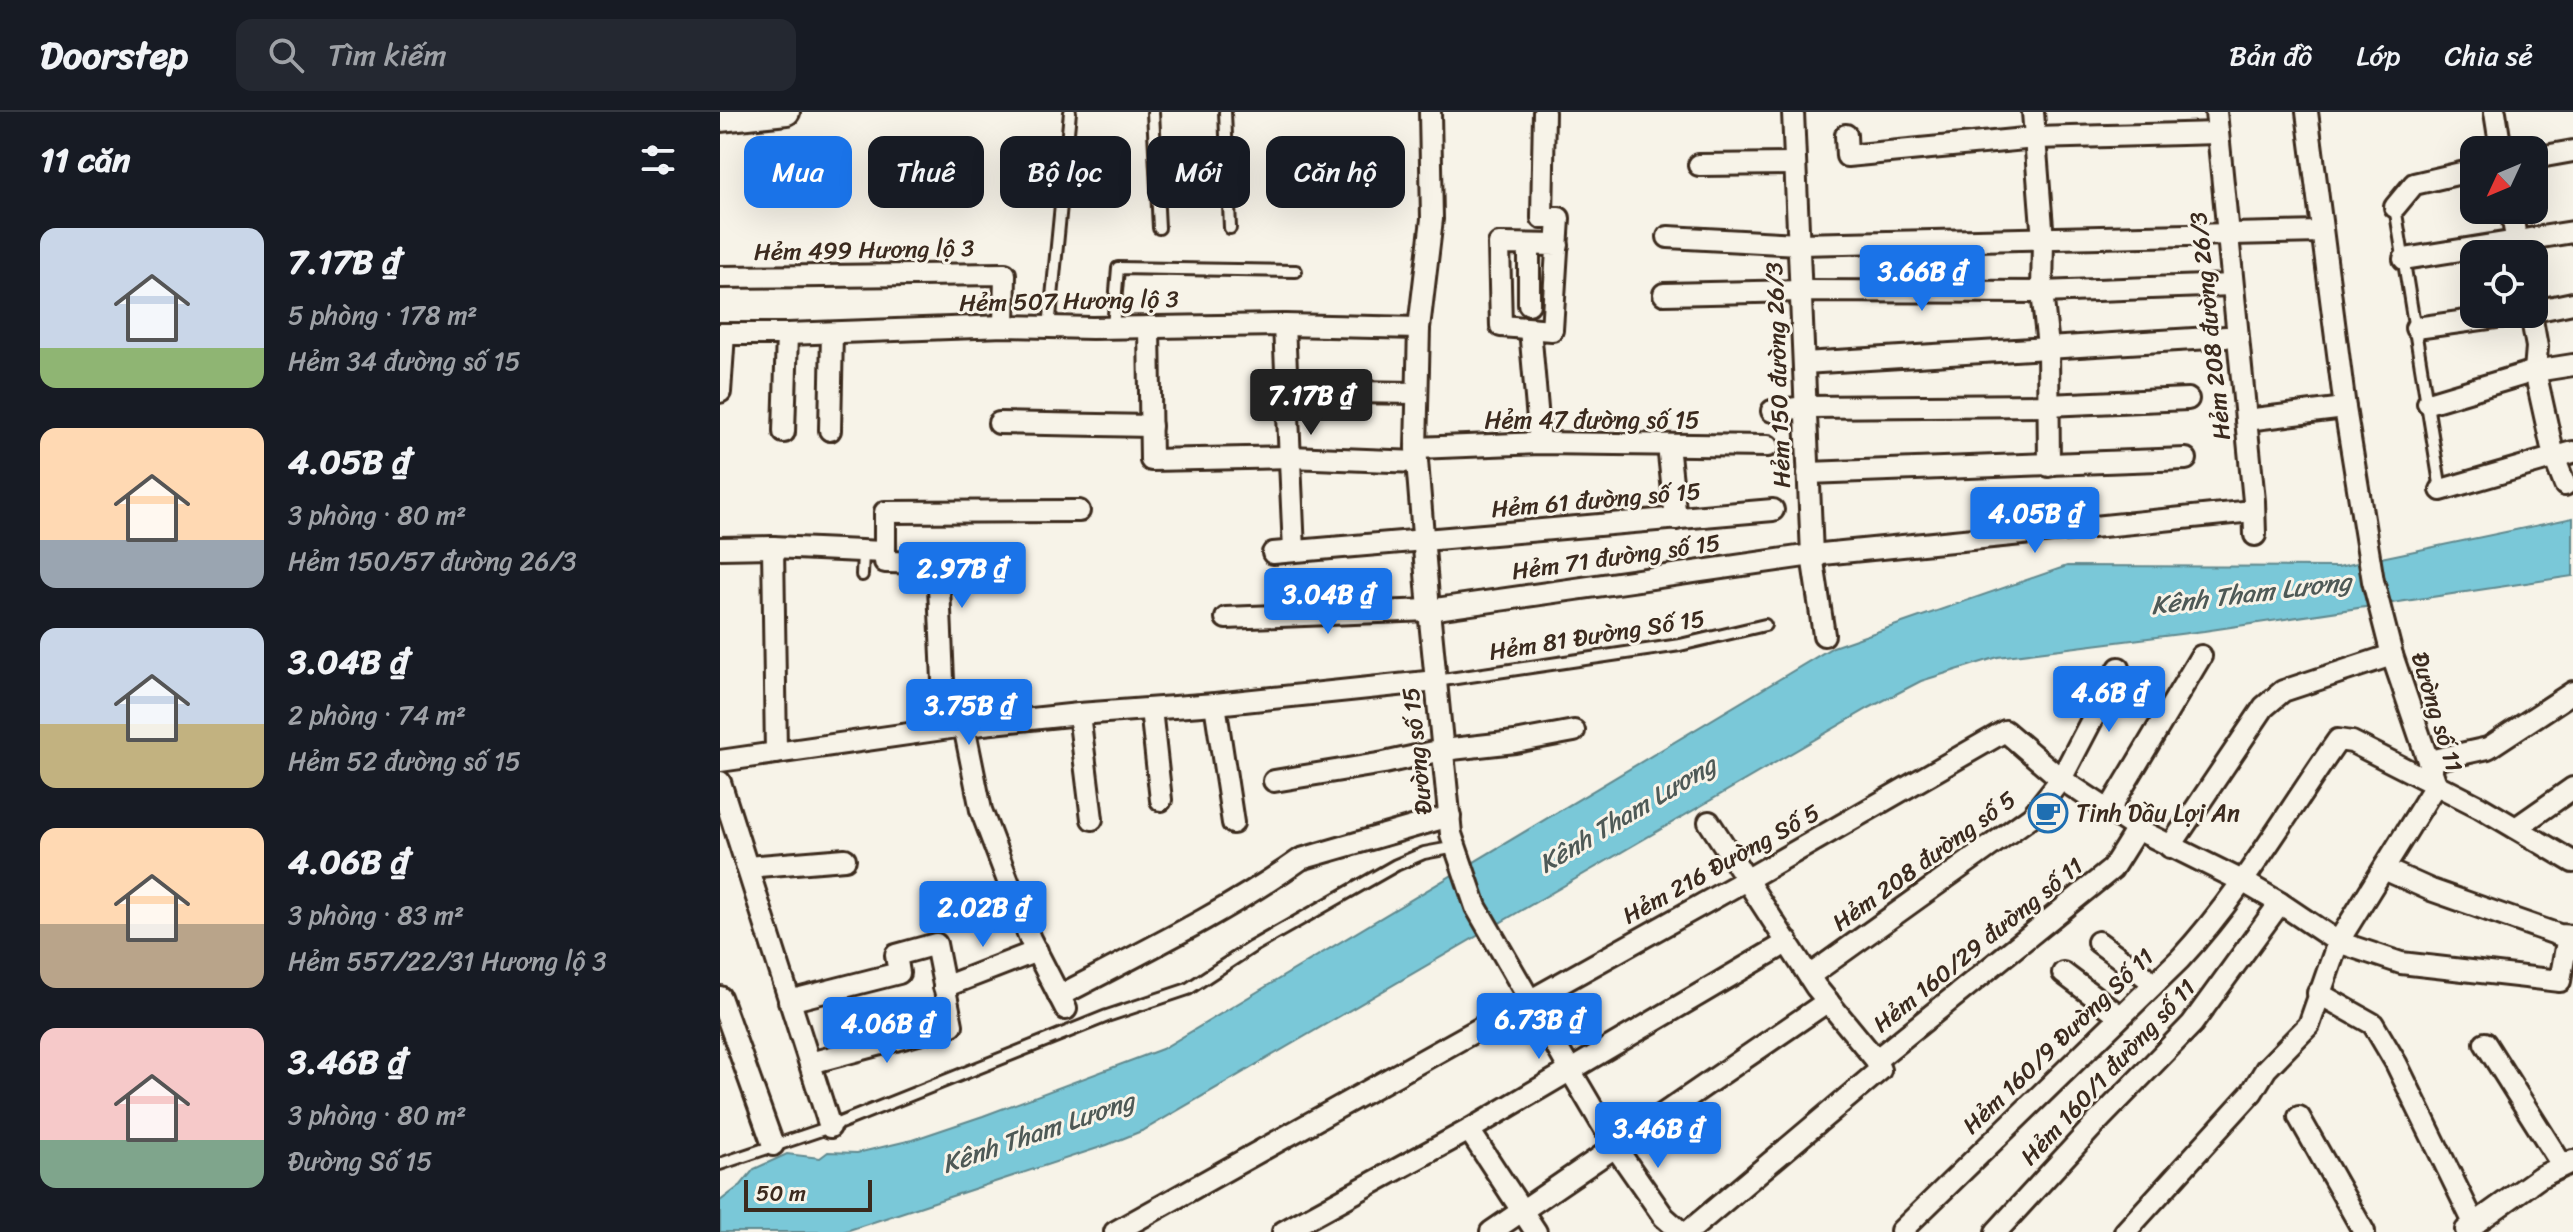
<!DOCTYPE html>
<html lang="vi">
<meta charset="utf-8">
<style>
body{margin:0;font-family:Sriracha,sans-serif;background:#242831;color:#f1f3f6;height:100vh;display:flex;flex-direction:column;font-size:30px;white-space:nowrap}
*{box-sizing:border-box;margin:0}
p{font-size:26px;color:#9ea1a6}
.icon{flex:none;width:44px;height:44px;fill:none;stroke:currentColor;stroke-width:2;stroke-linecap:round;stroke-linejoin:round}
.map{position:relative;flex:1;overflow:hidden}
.panel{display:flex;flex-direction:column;background:#171b24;width:720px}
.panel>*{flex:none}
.guide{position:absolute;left:24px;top:24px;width:760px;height:72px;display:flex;gap:16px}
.needle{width:52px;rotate:226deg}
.tools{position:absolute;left:1740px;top:24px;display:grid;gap:16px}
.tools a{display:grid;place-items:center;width:88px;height:88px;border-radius:16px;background:#171b24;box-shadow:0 8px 32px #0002;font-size:40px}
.scale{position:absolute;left:24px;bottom:20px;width:128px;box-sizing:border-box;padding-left:8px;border:4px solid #3b2a1e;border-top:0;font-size:22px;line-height:28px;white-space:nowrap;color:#3b2a1e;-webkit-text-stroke:6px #f7f3e8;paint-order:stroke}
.price{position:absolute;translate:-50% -68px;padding:0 18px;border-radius:8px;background:#1a73e8;color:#fff;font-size:26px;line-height:52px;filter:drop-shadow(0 2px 4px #0008)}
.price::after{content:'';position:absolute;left:50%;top:48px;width:24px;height:18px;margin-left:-12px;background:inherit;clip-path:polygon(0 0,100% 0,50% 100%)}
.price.current{background:#222;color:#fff}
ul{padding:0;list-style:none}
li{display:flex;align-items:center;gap:24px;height:200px;padding:0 40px}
li span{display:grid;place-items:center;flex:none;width:224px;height:160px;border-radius:16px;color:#555}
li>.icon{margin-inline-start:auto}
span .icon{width:96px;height:96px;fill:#fffc;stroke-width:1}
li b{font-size:34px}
h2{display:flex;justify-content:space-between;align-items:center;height:96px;padding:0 40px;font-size:34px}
.chip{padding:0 28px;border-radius:16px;background:#171b24;box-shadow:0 8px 32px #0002;font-size:28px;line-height:72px}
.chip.current{background:#1a73e8;color:#fff}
header{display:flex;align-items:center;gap:48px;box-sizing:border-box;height:112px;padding:0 40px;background:#171b24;border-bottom:2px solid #363941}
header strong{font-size:38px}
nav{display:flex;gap:44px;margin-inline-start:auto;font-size:28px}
.search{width:560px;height:72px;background:#242831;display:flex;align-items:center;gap:20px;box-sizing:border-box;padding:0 28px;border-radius:16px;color:#9ea1a6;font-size:30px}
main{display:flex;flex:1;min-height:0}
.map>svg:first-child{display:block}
.water{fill:#7ac8d8;stroke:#61898e;stroke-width:2}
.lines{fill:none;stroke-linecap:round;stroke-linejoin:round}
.service-casing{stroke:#3b2a1e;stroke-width:16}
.minor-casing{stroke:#3b2a1e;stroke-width:26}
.tertiary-casing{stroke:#3b2a1e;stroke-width:30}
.service{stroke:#f7f3e8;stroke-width:10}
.minor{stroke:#f7f3e8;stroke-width:20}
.tertiary{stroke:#f7f3e8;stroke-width:24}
.labels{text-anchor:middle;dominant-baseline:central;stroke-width:6;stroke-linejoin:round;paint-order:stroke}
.street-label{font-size:24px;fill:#3b2a1e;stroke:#f7f3e8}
.poi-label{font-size:24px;fill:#3b2a1e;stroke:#f7f3e8;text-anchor:start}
.water-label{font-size:26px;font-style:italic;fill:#4e5956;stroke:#f7f3e8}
</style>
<header>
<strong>Doorstep</strong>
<div class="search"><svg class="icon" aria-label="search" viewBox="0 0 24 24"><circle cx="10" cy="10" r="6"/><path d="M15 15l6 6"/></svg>Tìm kiếm</div>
<nav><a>Bản đồ</a><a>Lớp</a><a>Chia sẻ</a></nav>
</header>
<main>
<section class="panel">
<h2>11 căn<svg class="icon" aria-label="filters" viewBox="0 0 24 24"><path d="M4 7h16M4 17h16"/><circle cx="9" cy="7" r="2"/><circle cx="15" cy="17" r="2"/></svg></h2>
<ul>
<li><span style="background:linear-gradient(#c9d6e8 75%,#8fb573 0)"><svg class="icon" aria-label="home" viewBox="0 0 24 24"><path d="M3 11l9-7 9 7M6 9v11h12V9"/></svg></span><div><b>7.17B ₫</b><p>5 phòng · 178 m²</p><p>Hẻm 34 đường số 15</p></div></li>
<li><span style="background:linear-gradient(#ffd9b3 70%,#9aa5b1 0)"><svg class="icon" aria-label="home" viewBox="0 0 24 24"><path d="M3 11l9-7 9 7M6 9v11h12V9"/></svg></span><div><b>4.05B ₫</b><p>3 phòng · 80 m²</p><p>Hẻm 150/57 đường 26/3</p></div></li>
<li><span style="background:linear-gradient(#c9d6e8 60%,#c2b280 0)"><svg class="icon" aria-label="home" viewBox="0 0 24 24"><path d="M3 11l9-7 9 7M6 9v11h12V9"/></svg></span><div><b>3.04B ₫</b><p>2 phòng · 74 m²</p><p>Hẻm 52 đường số 15</p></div></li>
<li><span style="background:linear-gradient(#ffd9b3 60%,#b9a48a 0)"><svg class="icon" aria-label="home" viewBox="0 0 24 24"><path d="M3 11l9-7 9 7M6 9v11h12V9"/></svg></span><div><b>4.06B ₫</b><p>3 phòng · 83 m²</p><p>Hẻm 557/22/31 Hương lộ 3</p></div></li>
<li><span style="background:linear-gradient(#f6c9c9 70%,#7fa58c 0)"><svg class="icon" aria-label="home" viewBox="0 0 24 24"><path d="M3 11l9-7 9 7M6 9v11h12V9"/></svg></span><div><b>3.46B ₫</b><p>3 phòng · 80 m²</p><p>Đường Số 15</p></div></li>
</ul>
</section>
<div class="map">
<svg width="1853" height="1120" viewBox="0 0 1853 1120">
<rect width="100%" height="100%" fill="#f7f3e8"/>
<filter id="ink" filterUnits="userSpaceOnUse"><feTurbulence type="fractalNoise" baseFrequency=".0125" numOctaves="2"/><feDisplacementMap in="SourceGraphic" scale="16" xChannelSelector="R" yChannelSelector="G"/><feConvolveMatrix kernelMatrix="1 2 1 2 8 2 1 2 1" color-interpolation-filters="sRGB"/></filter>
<g filter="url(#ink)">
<polygon class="water" points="1853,406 1853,464 1484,519 1278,545 1201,569 1149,596 424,1018 387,1033 123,1120 0,1120 0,1089 21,1073 34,1057 67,1042 100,1046 108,1040 137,1041 192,1028 263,1004 442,937 1113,535 1347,454 1618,455"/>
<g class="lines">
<defs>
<g id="service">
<polyline points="433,0 439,116"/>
<polyline points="505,0 510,116"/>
<polyline points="1675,95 1721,378"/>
<polyline points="393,215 398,156 576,159"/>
<polyline points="329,216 350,0"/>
<polyline points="142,463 143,441"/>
<polyline points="716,569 960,533 1045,513"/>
<polyline points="0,1052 110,1015 387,904 468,877 532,835 676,753 704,741 736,735"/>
</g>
<g id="minor">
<polyline points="710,0 712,107 699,216 696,336 709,498 731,722 756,795 850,958 896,1036 944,1105 961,1120"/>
<polyline points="824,0 822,106 839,106 832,218 781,214 779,132 838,133"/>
<polyline points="1073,0 1092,443 1104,523"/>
<polyline points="1313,0 1323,128 1322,180 1328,234 1329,354"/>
<polyline points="1496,0 1534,389 1535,423"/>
<polyline points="1775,0 1781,38"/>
<polyline points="1126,23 1127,44 1315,26 1498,21"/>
<polyline points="1814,46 1853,39"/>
<polyline points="979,53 1075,52"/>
<polyline points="1675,95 1694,72 1754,58"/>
<polyline points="1791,98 1799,142"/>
<polyline points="948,125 1079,132 1601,120"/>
<polyline points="1684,147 1853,120"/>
<polyline points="0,165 285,162 284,214"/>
<polyline points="944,182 1082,179 1322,180 1512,173"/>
<polyline points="809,192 809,133"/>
<polyline points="1814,199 1853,191"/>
<polyline points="1811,202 1817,235 1815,259 1834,345 1845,373"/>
<polyline points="564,213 574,439"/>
<polyline points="429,215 431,348 570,345 697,350"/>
<polyline points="1696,216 1798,202"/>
<polyline points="810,217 820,331"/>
<polyline points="0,222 67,222 284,214 372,216 564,213 699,216"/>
<polyline points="1084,251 1506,225"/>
<polyline points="567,279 696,281"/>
<polyline points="0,280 4,222"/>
<polyline points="1708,291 1815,259 1853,253"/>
<polyline points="1052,299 1086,295 1327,293 1468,287"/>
<polyline points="1526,308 1625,296"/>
<polyline points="279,311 431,314"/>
<polyline points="110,318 112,221"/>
<polyline points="64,320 67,222"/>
<polyline points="948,333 956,407"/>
<polyline points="696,336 820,331 1048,334"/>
<polyline points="1088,361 1466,347"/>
<polyline points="1721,378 1853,340"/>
<polyline points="53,435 56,641"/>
<polyline points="0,436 53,435 163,440"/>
<polyline points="553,441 1053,398"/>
<polyline points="506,506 709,498 1092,443 1533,399"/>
<polyline points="495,592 513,711"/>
<polyline points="431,597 441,688"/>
<polyline points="359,602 372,707"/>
<polyline points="244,614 261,698 310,827 346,897"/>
<polyline points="225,616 218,451 165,450 165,400 359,399"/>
<polyline points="0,649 244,614 359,602 495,592 716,569"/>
<polyline points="1709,649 1768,636 1853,580"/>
<polyline points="554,669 664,651 723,638 795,630 854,619"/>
<polyline points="0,670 110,1015"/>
<polyline points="1389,698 1481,544"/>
<polyline points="1796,716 1853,676"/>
<polyline points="1450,735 1544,595 1563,579 1672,543"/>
<polyline points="27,755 125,747"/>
<polyline points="1664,757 1711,778 1839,823 1853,824"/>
<polyline points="1378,830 1434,871"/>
<polyline points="1343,861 1400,904"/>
<polyline points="1089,864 1312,704 1341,667 1399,556"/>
<polyline points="224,875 317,839"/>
<polyline points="1598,881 1653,912 1676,951 1755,1113"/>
<path d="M339,884C419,842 508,799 581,747L730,704"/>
<polyline points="0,885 53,1033"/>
<polyline points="69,889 179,861 176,843 216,832 232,913 90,951"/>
<polyline points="1765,931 1842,1053"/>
<polyline points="1156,948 1392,757 1417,717"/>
<polyline points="1579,1005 1644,1120"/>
<polyline points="749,1018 816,1120"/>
<polyline points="1746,1118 1820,1065 1853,1049"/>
<path d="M1181,1119L1460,847C1522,780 1566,702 1618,628L1632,630L1760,695L1853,750"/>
<polyline points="395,1120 1026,768 1285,619 1341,667 1417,717 1524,770 1560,791 1618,830 1681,851 1840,869 1848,824"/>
<polyline points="563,1120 749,1018 1068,830"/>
<polyline points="771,1120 1108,889"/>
<polyline points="968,1120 1160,958 1156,948 1096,875 989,710"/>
<polyline points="1276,1120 1376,1011 1472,912 1560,791"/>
<polyline points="1405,1120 1532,980 1546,957 1589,913 1618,830 1716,672 1672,543 1653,469 1625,296 1587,0"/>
</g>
<polyline id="tertiary" points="0,7 67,0"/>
</defs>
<use href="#service" class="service-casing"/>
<use href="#minor" class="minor-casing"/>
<use href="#tertiary" class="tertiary-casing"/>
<use href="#service" class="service"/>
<use href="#minor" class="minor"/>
<use href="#tertiary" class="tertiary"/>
</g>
</g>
<defs>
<symbol id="cafe-ring" viewBox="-11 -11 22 22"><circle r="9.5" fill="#f7f3e8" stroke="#1f6fb2" stroke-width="1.5"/><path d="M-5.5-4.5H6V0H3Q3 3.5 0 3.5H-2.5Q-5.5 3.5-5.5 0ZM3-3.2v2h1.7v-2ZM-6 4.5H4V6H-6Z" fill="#1f6fb2"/></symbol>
</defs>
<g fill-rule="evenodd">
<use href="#cafe-ring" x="1306" y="679" width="44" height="44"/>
</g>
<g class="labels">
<g class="street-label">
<text transform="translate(144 138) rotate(-1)">Hẻm 499 Hương lộ 3</text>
<text transform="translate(349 189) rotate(-1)">Hẻm 507 Hương lộ 3</text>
<text transform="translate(1490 214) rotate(-96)">Hẻm 208 đường 26/3</text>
<text transform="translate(1058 263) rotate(-92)">Hẻm 150 đường 26/3</text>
<text x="872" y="308">Hẻm 47 đường số 15</text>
<text transform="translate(876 388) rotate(-5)">Hẻm 61 đường số 15</text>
<text transform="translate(896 445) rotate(-8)">Hẻm 71 đường số 15</text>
<text transform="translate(877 523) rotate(-9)">Hẻm 81 Đường Số 15</text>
<text transform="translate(1717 600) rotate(73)">Đường số 11</text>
<text transform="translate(697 639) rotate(-96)">Đường số 15</text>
<text transform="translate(1204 749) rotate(-36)">Hẻm 208 đường số 5</text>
<text transform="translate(1001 752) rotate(-29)">Hẻm 216 Đường Số 5</text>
<text transform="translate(1258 833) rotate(-39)">Hẻm 160/29 đường số 11</text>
<text transform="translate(1338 929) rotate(-44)">Hẻm 160/9 Đường Số 11</text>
<text transform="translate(1388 960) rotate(-47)">Hẻm 160/1 đường số 11</text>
</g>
<g class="poi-label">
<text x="1356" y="701">Tinh Dầu Lợi An</text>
</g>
<g class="water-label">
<text transform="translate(1531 481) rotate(-7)">Kênh Tham Lương</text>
<text transform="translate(907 702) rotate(-31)">Kênh Tham Lương</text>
<text transform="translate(318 1020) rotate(-19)">Kênh Tham Lương</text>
</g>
</g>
</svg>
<div class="tools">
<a><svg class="needle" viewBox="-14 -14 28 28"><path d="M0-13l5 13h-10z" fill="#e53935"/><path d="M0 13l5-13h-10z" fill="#9ea1a6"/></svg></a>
<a><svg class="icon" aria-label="locate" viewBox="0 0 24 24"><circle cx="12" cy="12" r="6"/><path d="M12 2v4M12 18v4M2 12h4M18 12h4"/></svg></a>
</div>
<div class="scale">50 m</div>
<b class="price" style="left:1202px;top:201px">3.66B ₫</b>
<b class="price current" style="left:591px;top:325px">7.17B ₫</b>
<b class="price" style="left:1315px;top:443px">4.05B ₫</b>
<b class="price" style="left:242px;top:498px">2.97B ₫</b>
<b class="price" style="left:608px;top:524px">3.04B ₫</b>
<b class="price" style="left:1389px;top:622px">4.6B ₫</b>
<b class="price" style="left:249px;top:635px">3.75B ₫</b>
<b class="price" style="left:263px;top:837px">2.02B ₫</b>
<b class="price" style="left:819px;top:949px">6.73B ₫</b>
<b class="price" style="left:167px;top:953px">4.06B ₫</b>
<b class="price" style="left:938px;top:1058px">3.46B ₫</b>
<div class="guide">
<a class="chip current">Mua</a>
<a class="chip">Thuê</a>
<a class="chip">Bộ lọc</a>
<a class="chip">Mới</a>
<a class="chip">Căn hộ</a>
</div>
</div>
</main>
